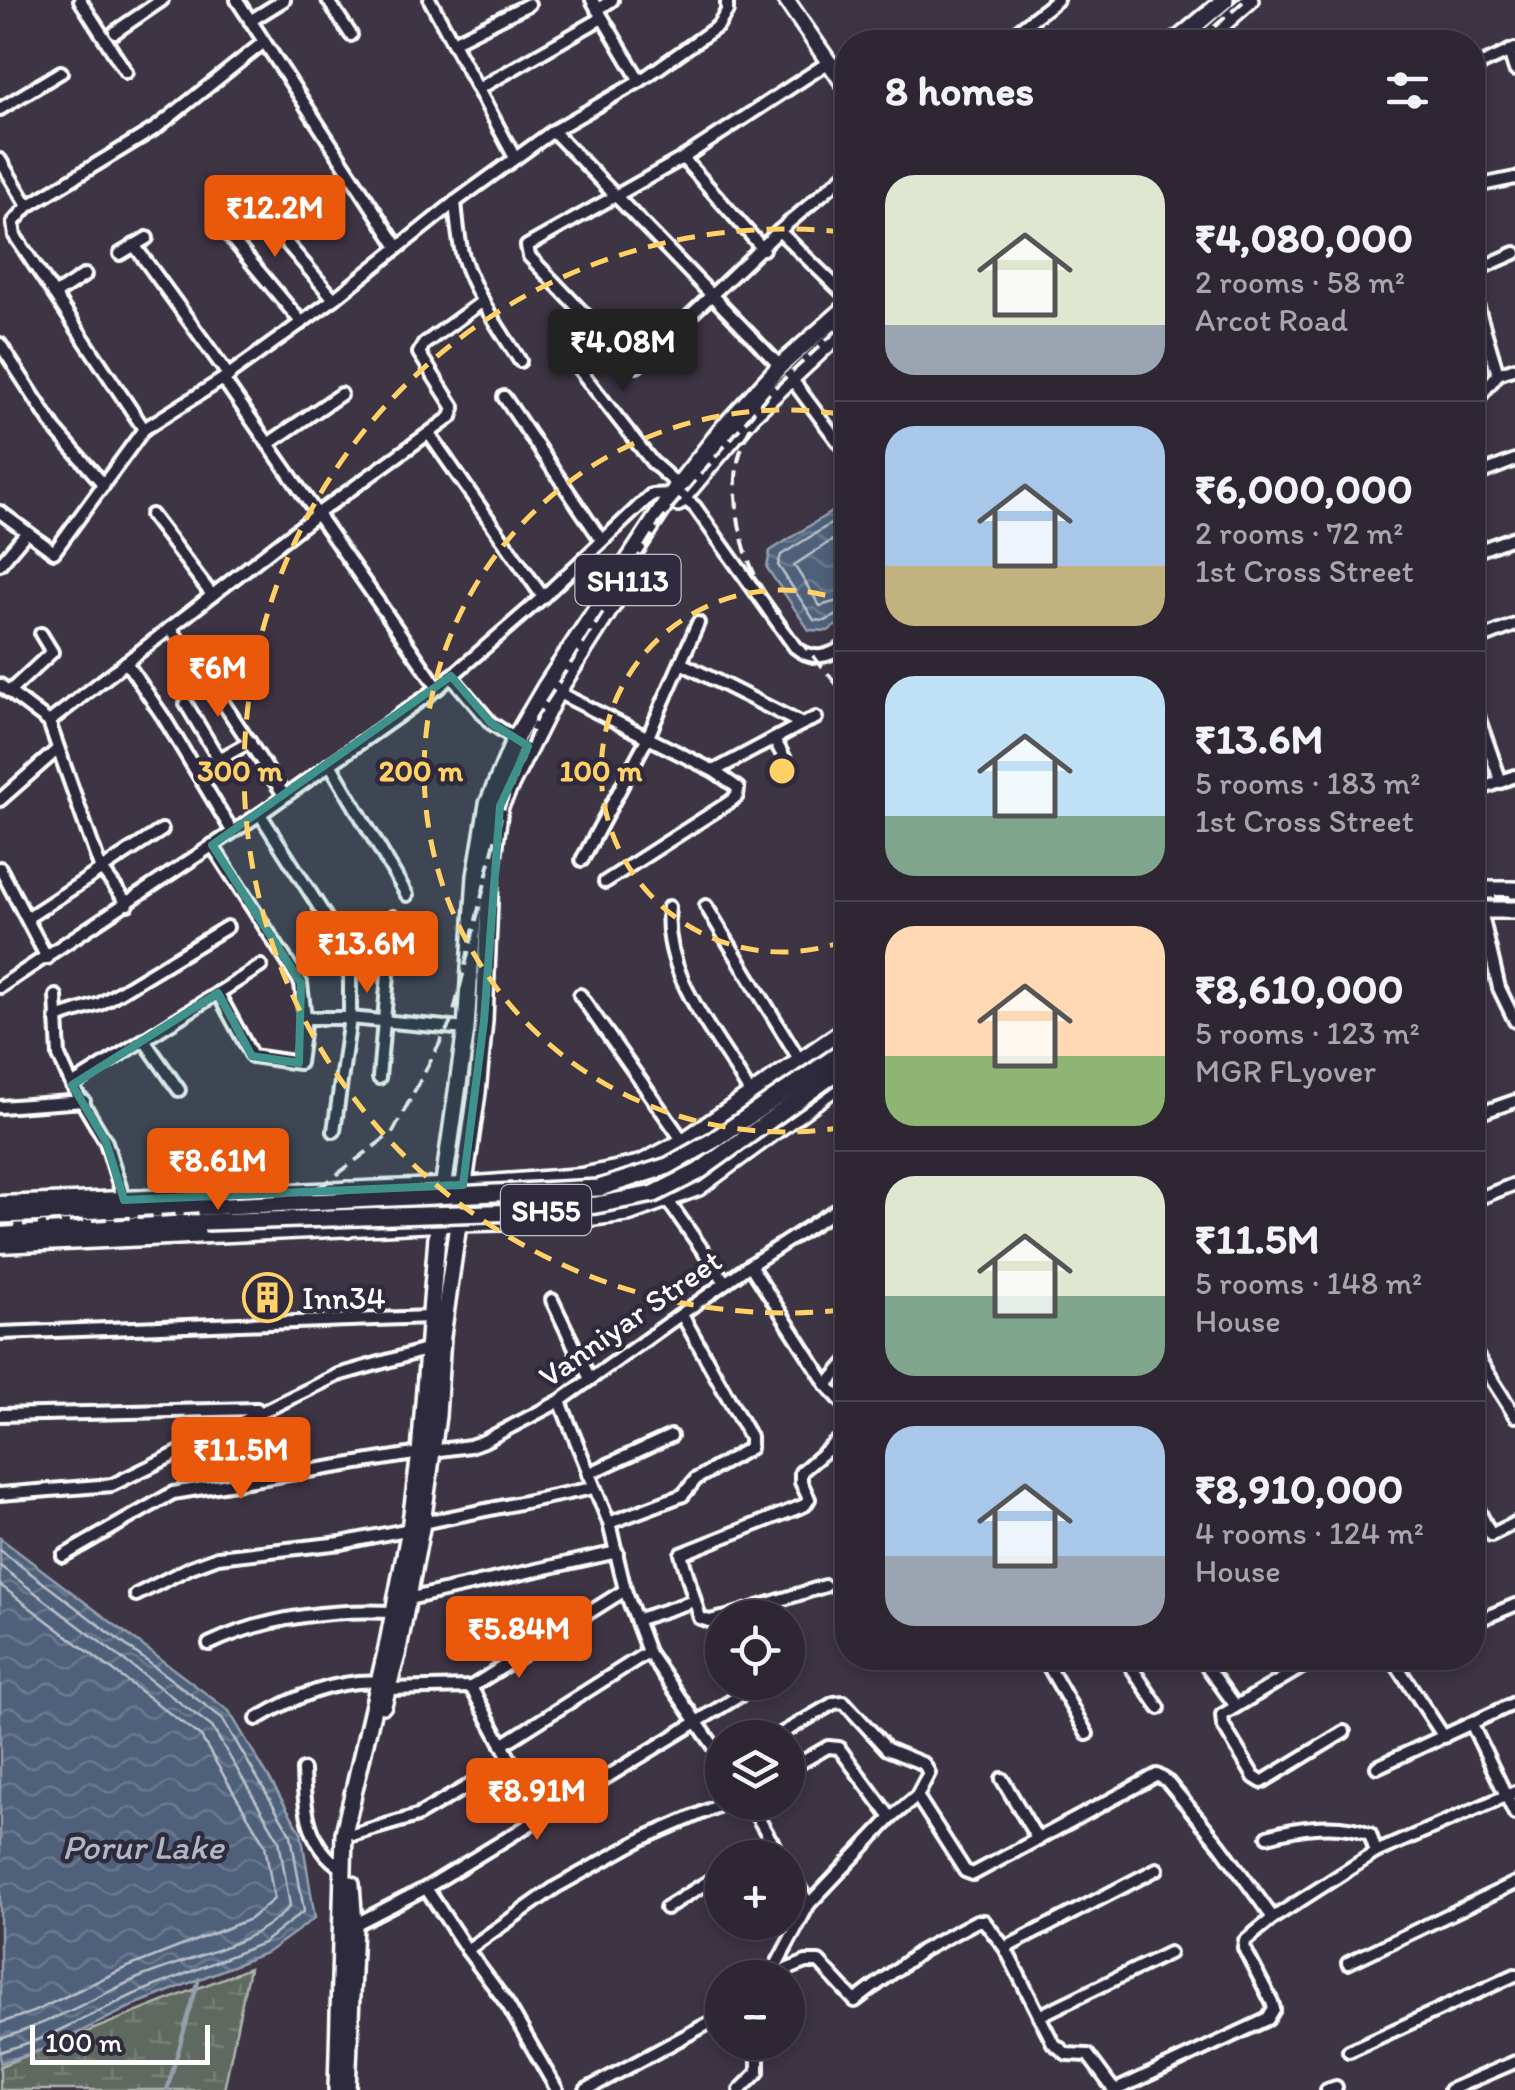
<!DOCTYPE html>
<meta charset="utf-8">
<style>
body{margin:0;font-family:Itim,sans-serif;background:#3a333f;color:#f1f3f6;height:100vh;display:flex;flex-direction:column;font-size:38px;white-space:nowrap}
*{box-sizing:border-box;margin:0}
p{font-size:32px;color:#a7a5ac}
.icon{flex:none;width:55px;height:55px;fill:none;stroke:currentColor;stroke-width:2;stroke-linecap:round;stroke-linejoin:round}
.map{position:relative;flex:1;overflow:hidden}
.drawer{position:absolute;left:835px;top:30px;width:650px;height:1640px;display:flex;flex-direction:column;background:#2e2733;border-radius:40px;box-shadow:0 5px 15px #0003,0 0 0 2px #49444e}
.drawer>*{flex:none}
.fabs{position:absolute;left:705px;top:1600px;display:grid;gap:20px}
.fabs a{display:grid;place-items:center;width:100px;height:100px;border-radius:50%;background:#2e2733;box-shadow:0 5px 15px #0003,0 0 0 2px #49444e;font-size:50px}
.scale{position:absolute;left:30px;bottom:25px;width:180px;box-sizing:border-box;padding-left:10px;border:5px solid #fff;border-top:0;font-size:28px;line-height:35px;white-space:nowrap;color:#fff;-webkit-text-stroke:8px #2f2a3d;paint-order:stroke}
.price{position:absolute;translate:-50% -85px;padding:0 22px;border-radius:10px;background:#ea580c;color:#fff;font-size:32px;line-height:65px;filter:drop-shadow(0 2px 5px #0008)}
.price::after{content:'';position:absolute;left:50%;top:60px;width:30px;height:22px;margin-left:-15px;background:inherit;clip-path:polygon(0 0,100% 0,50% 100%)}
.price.on{background:#222;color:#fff}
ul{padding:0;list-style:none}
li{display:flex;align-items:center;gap:30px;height:250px;padding:0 50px}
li+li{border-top:2px solid #49444e}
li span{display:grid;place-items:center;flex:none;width:280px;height:200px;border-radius:30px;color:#555}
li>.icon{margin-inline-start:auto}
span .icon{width:120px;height:120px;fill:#fffc;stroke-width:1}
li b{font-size:42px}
h2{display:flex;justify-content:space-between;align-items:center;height:120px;padding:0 50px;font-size:42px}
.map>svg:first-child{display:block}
.wetland{fill:url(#wetland-marsh);stroke:#aeb4ae;stroke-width:2.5}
.water{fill:url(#water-waves);stroke:#95a0af;stroke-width:2.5}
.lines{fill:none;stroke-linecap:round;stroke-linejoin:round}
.shore{stroke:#b9c0ca;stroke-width:2.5}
.stream{stroke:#95a0af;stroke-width:4}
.street-casing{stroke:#fff;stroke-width:18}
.secondary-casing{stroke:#fff;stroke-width:21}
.primary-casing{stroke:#fff;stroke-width:22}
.street{stroke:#2f2a3d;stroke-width:10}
.secondary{stroke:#2f2a3d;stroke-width:14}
.primary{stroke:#2f2a3d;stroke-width:15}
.rail{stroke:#fff;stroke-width:4;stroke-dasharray:15 8;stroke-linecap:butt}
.primary-bridge-casing{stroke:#fff;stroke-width:22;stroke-linecap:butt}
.primary-bridge{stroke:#2f2a3d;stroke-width:15}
.marked{fill:#3f918b;fill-opacity:0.2;stroke:#3f918b;stroke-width:8;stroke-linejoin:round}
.ring{fill:none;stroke:#ffd166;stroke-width:5;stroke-dasharray:18 12}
.labels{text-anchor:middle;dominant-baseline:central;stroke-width:9;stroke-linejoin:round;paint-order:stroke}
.shield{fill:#2f2a3d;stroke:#c1bfc5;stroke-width:2.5}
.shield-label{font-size:30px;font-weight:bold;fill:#fff}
.poi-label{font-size:32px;fill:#fff;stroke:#2f2a3d;text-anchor:start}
.street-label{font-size:32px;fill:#fff;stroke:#2f2a3d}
.water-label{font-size:35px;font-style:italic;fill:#b0b8c3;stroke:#2f2a3d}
.centre{fill:#ffd166;stroke:#2f2a3d;stroke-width:5}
.ring-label{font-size:30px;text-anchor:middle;font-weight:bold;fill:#ffd166;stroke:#2f2a3d;stroke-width:9;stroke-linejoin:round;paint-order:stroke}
</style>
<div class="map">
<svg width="1515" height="2090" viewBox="0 0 1515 2090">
<defs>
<pattern id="wetland-marsh" width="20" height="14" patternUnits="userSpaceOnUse" patternTransform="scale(2.5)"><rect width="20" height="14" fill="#5e695e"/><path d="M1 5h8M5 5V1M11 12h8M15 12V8" fill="none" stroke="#768076"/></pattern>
<pattern id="water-waves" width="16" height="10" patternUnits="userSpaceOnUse" patternTransform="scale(2.5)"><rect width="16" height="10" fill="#4f617a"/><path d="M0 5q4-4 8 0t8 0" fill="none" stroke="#69798e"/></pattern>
</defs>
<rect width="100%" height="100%" fill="#3d3444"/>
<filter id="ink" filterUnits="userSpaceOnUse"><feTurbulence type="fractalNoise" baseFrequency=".01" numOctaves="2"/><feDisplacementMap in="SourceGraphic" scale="20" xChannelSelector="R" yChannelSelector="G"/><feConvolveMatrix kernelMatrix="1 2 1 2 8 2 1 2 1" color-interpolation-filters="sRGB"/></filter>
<g filter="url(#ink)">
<polygon class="wetland" points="249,1968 224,2090 0,2090 0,2066"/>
<g class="water">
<polygon points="839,507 847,508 847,618 828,631 809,630 767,568 770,551"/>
<polygon points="0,1538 229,1711 301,1832 315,1918 268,1952 139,2003 47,2048 0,2063"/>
</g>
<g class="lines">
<g class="shore">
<polyline points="848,518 840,518 781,555 778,565 814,620 825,621 848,610"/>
<polyline points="848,530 794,565 820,606 848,598"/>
<polyline points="0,1550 222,1718 291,1835 304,1911 263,1943 135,1994 43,2038 0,2052"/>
<path d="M0,1566L212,1727L279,1840L290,1906C257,1946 176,1960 129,1982C86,2003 46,2024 0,2039"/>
<polyline points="0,1585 201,1737 265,1845 274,1899 250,1919 123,1969 33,2012 0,2023"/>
</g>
<polyline class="stream" points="167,2090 199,1979"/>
<defs>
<g id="street">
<polyline points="80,0 126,72"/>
<polyline points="237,0 398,247"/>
<polyline points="328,0 351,35"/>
<polyline points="430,0 515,158"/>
<polyline points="592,0 640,81"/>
<polyline points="597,10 612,0"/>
<polyline points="250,21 284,0"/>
<polyline points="115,32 162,0"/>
<polyline points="453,42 529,4"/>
<polyline points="1003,42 1057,0"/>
<polyline points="1509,51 1515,70"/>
<polyline points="1472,73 1482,64 1515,49"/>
<polyline points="478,89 602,18"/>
<polyline points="0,109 61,72"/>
<polyline points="553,131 780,366"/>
<polyline points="683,158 763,249"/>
<polyline points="0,160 28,206 13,223 15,236 144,429 223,379 438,688"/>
<polyline points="1472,187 1515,178"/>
<polyline points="246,195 334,299"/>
<path d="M455,202C457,220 458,240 463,257C475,295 499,328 520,361"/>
<polyline points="28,206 156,128 264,42"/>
<polyline points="779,231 848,298"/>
<polyline points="226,232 302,323"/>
<polyline points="134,245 229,376"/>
<polyline points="120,254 147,238"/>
<polyline points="1472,272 1515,253"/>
<polyline points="1472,288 1498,374"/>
<polyline points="56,294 85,275"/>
<polyline points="590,320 529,256 527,246 683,158 829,62"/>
<polyline points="0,344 55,429 104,485"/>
<polyline points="564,350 652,462 678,485"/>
<polyline points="637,366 779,231 848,172"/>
<polyline points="1498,374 1515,368"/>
<polyline points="790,377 848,455"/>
<polyline points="223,379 334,299 455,202 553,131 640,81 718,26 727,11 727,0"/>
<polyline points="504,397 602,541"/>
<polyline points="1472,406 1498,374"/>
<polyline points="429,434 543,597"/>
<polyline points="268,444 341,394"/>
<polyline points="1472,477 1515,460"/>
<path d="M682,497L695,507L795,647C813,662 829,657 848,644"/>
<polyline points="0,512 54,552 144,429"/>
<polyline points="151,515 212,595"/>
<polyline points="1472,553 1515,537"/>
<polyline points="0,564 26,533"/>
<polyline points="170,628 214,689 284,795"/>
<polyline points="1472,642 1515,625"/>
<polyline points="126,662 164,718 232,831"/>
<polyline points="681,663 802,724 714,771"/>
<polyline points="451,676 491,723 518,741"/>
<polyline points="0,685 49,722 100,867 128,904"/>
<polyline points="555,691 714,771 738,788 737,796 731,801 605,882"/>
<polyline points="9,692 52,652 41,634"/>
<polyline points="1472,699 1501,782"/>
<polyline points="186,704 217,756 223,757 250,742"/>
<polyline points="49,722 317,514 451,417 454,408 419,353 424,344 483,301"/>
<polyline points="802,724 816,718"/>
<polyline points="774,739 791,770"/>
<polyline points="330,764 407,895"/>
<polyline points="1481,789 1515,776"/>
<polyline points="0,800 58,749"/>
<polyline points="260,814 350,955 350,1018 334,1131"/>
<polyline points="212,845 301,983 305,1018 299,1063 252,1056 218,993"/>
<polyline points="582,860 647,739 698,623"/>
<polyline points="0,868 47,958"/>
<polyline points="706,906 799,1059"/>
<path d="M669,907C662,978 718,1035 750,1093"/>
<polyline points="1481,911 1499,988 1515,1021"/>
<polyline points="27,918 162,830"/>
<polyline points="0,987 260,814 438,688 543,597 651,495 672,494"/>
<polyline points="580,995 683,1141"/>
<polyline points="56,996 59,1056 72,1085 106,1142 124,1200"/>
<polyline points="56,1018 100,1004 227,927"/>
<polyline points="305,1018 350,1018 466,1029"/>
<polyline points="144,1040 179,1090"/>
<polyline points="379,1078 393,917"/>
<polyline points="72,1085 261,966"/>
<polyline points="0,1107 84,1101"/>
<polyline points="1472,1116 1515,1101"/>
<polyline points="668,1201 725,1282"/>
<polyline points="1472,1201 1515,1184"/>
<polyline points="750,1265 827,1385 848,1409"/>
<polyline points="552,1300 590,1379"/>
<polyline points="0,1333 430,1317"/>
<polyline points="1472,1348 1515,1416"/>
<polyline points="827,1385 848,1361"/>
<polyline points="560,1401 609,1523 625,1590 648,1652 722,1758"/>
<polyline points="0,1415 257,1409"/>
<polyline points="432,1451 470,1446 484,1441 560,1401 750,1265 848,1202"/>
<polyline points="588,1474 671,1436"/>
<polyline points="0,1494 112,1485 338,1375 429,1349"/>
<polyline points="1472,1497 1491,1535 1515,1523"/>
<polyline points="422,1523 593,1488"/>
<polyline points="609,1523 683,1495 696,1479 750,1448 750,1437 682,1315"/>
<polyline points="847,1534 848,1534"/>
<polyline points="63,1556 173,1493 420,1453"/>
<polyline points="848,1592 844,1603 848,1608"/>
<polyline points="136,1595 191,1567 218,1557 341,1543 410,1529"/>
<polyline points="408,1599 617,1552"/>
<polyline points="722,1618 709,1621 700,1618 681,1554 805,1505 809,1499 801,1482 801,1472 848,1432"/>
<polyline points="723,1618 825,1586"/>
<polyline points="636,1620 694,1601"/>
<polyline points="1472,1623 1515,1605"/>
<path d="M209,1644C266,1617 331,1609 394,1612"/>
<polyline points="1044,1658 1087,1734"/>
<polyline points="1125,1658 1159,1708"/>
<polyline points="1201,1658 1235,1705"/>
<polyline points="1317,1658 1222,1715 1223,1725 1254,1777 1262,1782 1344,1732"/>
<polyline points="1392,1658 1444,1737"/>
<polyline points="387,1689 471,1687 625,1590"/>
<path d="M257,1719C295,1696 338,1678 383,1682"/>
<polyline points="1471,1723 1515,1814"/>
<polyline points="502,1745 648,1652"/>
<polyline points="1377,1767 1515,1703"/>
<path d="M303,1770C304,1808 308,1847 342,1868"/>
<polyline points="788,1770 828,1747 839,1748 891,1818"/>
<polyline points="1002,1779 1038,1840"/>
<polyline points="917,1796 965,1871 973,1874 1157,1775 1167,1781 1220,1845 1273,1918"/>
<polyline points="749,1802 781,1858"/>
<polyline points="355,1834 417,1816 511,1761 471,1687"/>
<path d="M1268,1836C1298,1827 1340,1821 1370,1834L1376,1852"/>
<polyline points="746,1858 772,1841"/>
<polyline points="788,1869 809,1904"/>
<polyline points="426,1888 467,1950 556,1887 644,1838 727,1802"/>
<polyline points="666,1908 722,1873"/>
<polyline points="354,1925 426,1888 762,1682"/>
<polyline points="1005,1948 1157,1869"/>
<polyline points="467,1950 508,2005 557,2090"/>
<polyline points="1348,1963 1515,1883"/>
<polyline points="771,1976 806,1962 819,1962 855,2001 921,1951 977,1921 984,1921 1005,1948 1053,2043 1067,2054 1088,2055 1114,2090"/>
<polyline points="770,1977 809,1904 891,1818 917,1796 929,1773 924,1764 887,1749 844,1702 834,1703 774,1738"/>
<polyline points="1039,2016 1169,1953"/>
<polyline points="1349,2051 1515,1975"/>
<polyline points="586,2090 722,2016"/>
<polyline points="740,2090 758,2072 758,2057 752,2042"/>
<polyline points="1116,2090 1268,2019 1274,2009 1272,2002 1244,1948 1245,1941 1273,1918 1376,1852 1515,1792"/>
<polyline points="1327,2090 1336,2087"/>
<polyline points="1450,2090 1515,2062"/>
</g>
<g id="secondary">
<polyline points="786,0 848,90"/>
<polyline points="0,1204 463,1185 581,1176 615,1169 641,1163 683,1141 848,1027"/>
<polyline points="0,1245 438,1224 566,1221 630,1213 698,1188 848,1078"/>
</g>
<g id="primary">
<polyline points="1175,42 1225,0"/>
<polyline points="1202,42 1250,0"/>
<polyline points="678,503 753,414 848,325"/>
<polyline points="1472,890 1515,890"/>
<polyline points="1472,910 1515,910"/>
<polyline points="347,1190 348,1229"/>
<polyline points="0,1215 206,1207"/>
<polyline points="0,1232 204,1222"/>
<polyline points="383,1705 397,1655 422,1523 437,1416 442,1336 477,1093 484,1021 490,879 500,806 557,692 636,568"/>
<polyline points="337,2090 344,1833 387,1648 410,1529 420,1453 438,1224 466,1029 476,876 488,804 515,739 546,686 676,488 724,427 780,366 848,306"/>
<polyline points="347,2090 354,1925 351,1884"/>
</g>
</defs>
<use href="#street" class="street-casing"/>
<use href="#secondary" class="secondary-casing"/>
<use href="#primary" class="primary-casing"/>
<use href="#street" class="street"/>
<use href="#secondary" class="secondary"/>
<use href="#primary" class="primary"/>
<g class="rail">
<polyline points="1197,42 1245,0"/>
<path d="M751,427C736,454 734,477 737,508C746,598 798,632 848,699"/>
<polyline points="1472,897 1515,897"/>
<polyline points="0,1226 248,1210 322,1186 393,1132 452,1020 501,816 536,718 660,523 773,389 848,320"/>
</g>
<defs>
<g id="primary-bridge">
<polyline points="206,1207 599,1188 668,1166 714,1140 848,1048"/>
<polyline points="204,1222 521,1212 596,1205 654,1194 698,1172 848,1064"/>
</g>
</defs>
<use href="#primary-bridge" class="primary-bridge-casing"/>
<use href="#primary-bridge" class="primary-bridge"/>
</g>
</g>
<path class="marked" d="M451,676L491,723L528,746L500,806L484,1021L463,1185L124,1200L106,1142L72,1085L218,993L252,1056L299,1063L301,983L212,845Z"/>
<g class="ring">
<path d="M847 940A181 181 0 1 1 847 602"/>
<path d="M845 1127A361 361 0 1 1 845 415"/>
<path d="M843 1310A542 542 0 1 1 843 232"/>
</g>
<defs>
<symbol id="building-ring" viewBox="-11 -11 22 22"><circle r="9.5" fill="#2f2a3d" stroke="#ffd166" stroke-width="1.5"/><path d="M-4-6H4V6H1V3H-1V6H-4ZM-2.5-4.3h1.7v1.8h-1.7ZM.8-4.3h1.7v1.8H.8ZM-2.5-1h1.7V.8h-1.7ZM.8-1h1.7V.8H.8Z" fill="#ffd166"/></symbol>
</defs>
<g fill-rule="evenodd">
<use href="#building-ring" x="240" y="1270" width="55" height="55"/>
</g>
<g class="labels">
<g class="shield">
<rect x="575.5" y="555" width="105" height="50" rx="8"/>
<rect x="501" y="1185" width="90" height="50" rx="8"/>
</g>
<g class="shield-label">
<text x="628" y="580">SH113</text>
<text x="546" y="1210">SH55</text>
</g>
<g class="poi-label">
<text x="302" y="1298">Inn34</text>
</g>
<g class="street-label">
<text transform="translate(630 1318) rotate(-35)">Vanniyar Street</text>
</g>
<g class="water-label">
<text x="143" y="1847">Porur Lake</text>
</g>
</g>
<circle cx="782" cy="771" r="15" class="centre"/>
<g class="ring-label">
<text x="240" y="781">300 m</text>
<text x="421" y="781">200 m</text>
<text x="601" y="781">100 m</text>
</g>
</svg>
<div class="fabs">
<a><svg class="icon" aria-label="locate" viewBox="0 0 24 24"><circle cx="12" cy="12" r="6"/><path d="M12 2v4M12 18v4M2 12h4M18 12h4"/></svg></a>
<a><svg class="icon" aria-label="layers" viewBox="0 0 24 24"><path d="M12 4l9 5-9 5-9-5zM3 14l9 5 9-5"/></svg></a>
<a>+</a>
<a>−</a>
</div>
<div class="scale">100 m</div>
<b class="price" style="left:275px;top:260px">₹12.2M</b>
<b class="price on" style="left:623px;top:394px">₹4.08M</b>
<b class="price" style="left:218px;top:720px">₹6M</b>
<b class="price" style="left:367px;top:996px">₹13.6M</b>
<b class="price" style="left:218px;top:1213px">₹8.61M</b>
<b class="price" style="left:241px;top:1502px">₹11.5M</b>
<b class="price" style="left:519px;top:1681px">₹5.84M</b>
<b class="price" style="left:537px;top:1843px">₹8.91M</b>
<section class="drawer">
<h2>8 homes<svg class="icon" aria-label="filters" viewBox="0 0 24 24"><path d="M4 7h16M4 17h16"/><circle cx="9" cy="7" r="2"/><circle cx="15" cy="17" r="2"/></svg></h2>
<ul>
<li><span style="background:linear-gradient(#dfe7d0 75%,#9aa5b1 0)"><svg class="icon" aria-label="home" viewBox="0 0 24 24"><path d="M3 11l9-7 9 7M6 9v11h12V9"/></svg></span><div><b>₹4,080,000</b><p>2 rooms · 58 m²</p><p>Arcot Road</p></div></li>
<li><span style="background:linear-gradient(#a9c7e8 70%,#c2b280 0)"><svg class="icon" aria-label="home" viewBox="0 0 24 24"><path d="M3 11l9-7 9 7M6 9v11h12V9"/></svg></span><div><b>₹6,000,000</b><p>2 rooms · 72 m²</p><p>1st Cross Street</p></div></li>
<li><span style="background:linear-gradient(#bfe0f5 70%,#7fa58c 0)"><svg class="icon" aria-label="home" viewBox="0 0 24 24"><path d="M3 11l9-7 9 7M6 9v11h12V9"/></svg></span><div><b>₹13.6M</b><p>5 rooms · 183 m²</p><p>1st Cross Street</p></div></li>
<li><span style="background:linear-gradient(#ffd9b3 65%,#8fb573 0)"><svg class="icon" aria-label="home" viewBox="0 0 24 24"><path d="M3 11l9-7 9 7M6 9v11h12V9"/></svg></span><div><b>₹8,610,000</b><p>5 rooms · 123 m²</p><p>MGR FLyover</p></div></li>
<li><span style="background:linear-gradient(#dfe7d0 60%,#7fa58c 0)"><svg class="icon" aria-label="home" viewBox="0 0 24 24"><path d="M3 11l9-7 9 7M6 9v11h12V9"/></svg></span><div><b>₹11.5M</b><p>5 rooms · 148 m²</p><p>House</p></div></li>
<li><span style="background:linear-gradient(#a9c7e8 65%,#9aa5b1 0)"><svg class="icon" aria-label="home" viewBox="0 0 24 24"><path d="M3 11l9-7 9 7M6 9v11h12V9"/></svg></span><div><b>₹8,910,000</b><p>4 rooms · 124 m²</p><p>House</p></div></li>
</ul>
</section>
</div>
